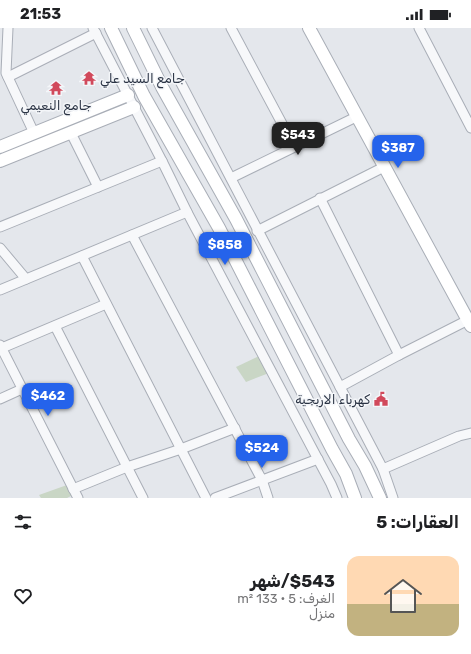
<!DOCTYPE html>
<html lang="ar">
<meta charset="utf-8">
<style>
body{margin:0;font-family:Rubik,"Noto Naskh Arabic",sans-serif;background:#f2f2f2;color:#202124;direction:rtl;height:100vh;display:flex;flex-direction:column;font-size:15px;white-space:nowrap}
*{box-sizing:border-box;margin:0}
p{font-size:13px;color:#757577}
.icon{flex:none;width:22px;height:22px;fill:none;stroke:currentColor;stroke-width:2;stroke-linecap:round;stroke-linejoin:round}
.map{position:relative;height:470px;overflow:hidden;direction:ltr}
.sheet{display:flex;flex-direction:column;background:#fff;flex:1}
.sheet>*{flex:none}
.price{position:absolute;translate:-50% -34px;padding:0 9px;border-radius:8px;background:#2563eb;color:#fff;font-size:13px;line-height:26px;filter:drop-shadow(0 1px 2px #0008)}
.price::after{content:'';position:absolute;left:50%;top:24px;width:12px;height:9px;margin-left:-6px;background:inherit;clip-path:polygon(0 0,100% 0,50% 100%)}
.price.on{background:#222;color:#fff}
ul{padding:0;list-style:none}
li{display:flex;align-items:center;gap:12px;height:100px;padding:0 12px}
li span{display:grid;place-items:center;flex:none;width:112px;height:80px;border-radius:12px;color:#555}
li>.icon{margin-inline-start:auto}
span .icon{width:48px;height:48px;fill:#fffc;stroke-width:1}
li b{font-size:17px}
h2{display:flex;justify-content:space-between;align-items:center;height:48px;padding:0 12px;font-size:17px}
.status{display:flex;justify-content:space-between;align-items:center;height:28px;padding:0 20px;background:#fff;direction:ltr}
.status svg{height:11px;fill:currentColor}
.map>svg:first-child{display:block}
.green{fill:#c9d6c5}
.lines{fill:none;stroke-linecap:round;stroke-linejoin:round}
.street-casing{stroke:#a9aeb7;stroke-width:11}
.secondary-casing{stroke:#a9aeb7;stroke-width:14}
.street{stroke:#f7f8fa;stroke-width:9}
.secondary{stroke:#fff;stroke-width:12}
.labels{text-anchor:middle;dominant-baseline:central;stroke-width:3;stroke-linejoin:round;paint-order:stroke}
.poi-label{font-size:13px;fill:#2b3445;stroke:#f4f6f9;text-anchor:start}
</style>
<div class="status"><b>21:53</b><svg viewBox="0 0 49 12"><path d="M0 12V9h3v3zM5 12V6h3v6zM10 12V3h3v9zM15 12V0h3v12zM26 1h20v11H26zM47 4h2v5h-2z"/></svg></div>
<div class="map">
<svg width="471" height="470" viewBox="0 0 471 470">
<rect width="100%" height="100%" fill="#e4e7ec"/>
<g class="green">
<polygon points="259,328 269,345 246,354 236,339"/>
<polygon points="67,457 73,467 67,470 41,470 39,467"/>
</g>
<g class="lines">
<defs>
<g id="street">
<polyline points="8,0 6,45 34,105"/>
<polyline points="93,0 162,133 187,184 331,456 337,470"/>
<polyline points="152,0 383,441 393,470"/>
<polyline points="231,0 294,118"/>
<polyline points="419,0 471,100"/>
<polyline points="8,49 96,5"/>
<polyline points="71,105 98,159"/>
<polyline points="231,150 356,89"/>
<polyline points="320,170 399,327"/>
<polyline points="0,199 162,133"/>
<polyline points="257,203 384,139"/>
<polyline points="132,207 262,452 268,470"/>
<polyline points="0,220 26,251"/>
<polyline points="82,228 206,470"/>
<polyline points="0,262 187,184"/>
<polyline points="55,298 143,470"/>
<polyline points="0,317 78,470"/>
<polyline points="2,320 106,276"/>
<polyline points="340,359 399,327 468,292"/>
<polyline points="0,371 22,361"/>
<polyline points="383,441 459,408 471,405"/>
<polyline points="73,461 127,439 181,421 235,400"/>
<polyline points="215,470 318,431"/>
</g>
<g id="secondary">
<polyline points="111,0 144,68 219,200 332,421 346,446 355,470"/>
<polyline points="133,0 162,59 236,191 349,411 365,438 380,470"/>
<polyline points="309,0 471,298"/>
<polyline points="0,119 128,67"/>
<polyline points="0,133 134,79"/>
</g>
</defs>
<use href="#street" class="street-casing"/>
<use href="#secondary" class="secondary-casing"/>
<use href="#street" class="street"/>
<use href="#secondary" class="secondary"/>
</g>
<defs>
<symbol id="temple-bare" viewBox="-9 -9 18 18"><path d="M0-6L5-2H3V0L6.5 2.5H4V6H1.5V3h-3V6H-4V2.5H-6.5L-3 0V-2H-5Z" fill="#d1495b" stroke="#f4f6f9" stroke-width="2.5" paint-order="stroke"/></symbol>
<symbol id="civic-bare" viewBox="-9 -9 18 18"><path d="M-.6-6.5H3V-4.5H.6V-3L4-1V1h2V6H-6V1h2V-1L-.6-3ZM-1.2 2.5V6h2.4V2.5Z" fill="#d1495b" stroke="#f4f6f9" stroke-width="2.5" paint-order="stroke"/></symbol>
</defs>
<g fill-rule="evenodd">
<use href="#temple-bare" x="79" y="40" width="20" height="20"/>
<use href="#temple-bare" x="46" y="50" width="20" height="20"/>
<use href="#civic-bare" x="371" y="361" width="20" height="20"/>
</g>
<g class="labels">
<g class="poi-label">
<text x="100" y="50">جامع السيد علي</text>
<text x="56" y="77" text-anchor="middle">جامع النعيمي</text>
<text x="370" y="371" text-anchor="end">كهرباء الاربجية</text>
</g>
</g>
</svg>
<b class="price on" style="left:298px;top:128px">$543</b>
<b class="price" style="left:398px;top:141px">$387</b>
<b class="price" style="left:225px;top:238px">$858</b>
<b class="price" style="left:48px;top:389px">$462</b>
<b class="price" style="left:262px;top:441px">$524</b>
</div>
<section class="sheet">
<h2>العقارات: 5<svg class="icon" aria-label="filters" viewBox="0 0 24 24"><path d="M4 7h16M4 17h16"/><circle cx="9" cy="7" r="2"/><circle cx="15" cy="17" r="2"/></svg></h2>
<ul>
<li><span style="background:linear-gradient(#ffd9b3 60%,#c2b280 0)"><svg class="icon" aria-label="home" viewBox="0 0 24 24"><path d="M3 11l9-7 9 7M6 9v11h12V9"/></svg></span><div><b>$543/شهر</b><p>الغرف: 5 · 133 m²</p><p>منزل</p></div><svg class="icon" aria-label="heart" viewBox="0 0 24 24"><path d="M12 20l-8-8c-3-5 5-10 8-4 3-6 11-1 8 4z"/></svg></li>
</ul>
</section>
